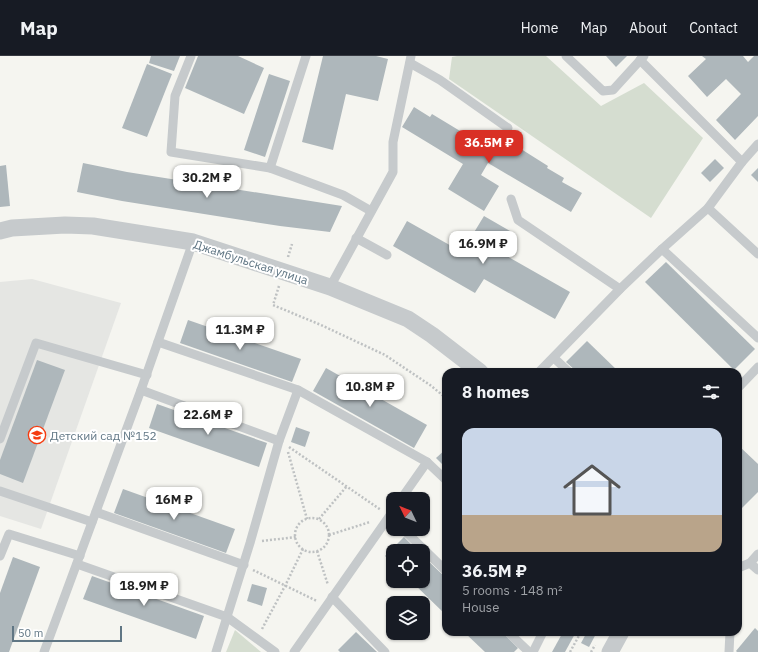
<!DOCTYPE html>
<meta charset="utf-8">
<style>
body{margin:0;font-family:"IBM Plex Sans",sans-serif;background:#20242c;color:#f1f3f6;height:100vh;display:flex;flex-direction:column;font-size:15px;white-space:nowrap}
*{box-sizing:border-box;margin:0}
p{font-size:13px;color:#9ea1a6}
.icon{flex:none;width:22px;height:22px;fill:none;stroke:currentColor;stroke-width:2;stroke-linecap:round;stroke-linejoin:round}
.map{position:relative;flex:1;overflow:hidden}
.sheet{position:absolute;left:442px;top:312px;width:300px;height:268px;display:flex;flex-direction:column;background:#171b24;border-radius:12px;box-shadow:0 1px 3px #0004}
.sheet>*{flex:none}
.needle{width:26px;rotate:313deg}
.controls{position:absolute;left:386px;top:436px;display:grid;gap:8px}
.controls a{display:grid;place-items:center;width:44px;height:44px;border-radius:8px;background:#171b24;box-shadow:0 1px 3px #0004;font-size:20px}
.scale{position:absolute;left:12px;bottom:10px;width:110px;box-sizing:border-box;padding-left:4px;border:2px solid #607684;border-top:0;font-size:11px;line-height:14px;white-space:nowrap;color:#607684;-webkit-text-stroke:3px #fff;paint-order:stroke}
.price{position:absolute;translate:-50% -34px;padding:0 9px;border-radius:8px;background:#fff;color:#222;font-size:13px;line-height:26px;filter:drop-shadow(0 1px 2px #0008)}
.price::after{content:'';position:absolute;left:50%;top:24px;width:12px;height:9px;margin-left:-6px;background:inherit;clip-path:polygon(0 0,100% 0,50% 100%)}
.price.on{background:#d93025;color:#fff}
ul{padding:0;list-style:none}
li{display:grid;align-content:center;gap:8px;height:212px;padding:0 20px}
li+li{border-top:1px solid #363941}
li span{display:grid;place-items:center;height:124px;border-radius:12px;color:#555}
li>.icon{margin-inline-start:auto}
span .icon{width:72px;height:72px;fill:#fffc;stroke-width:1}
li b{font-size:17px}
h2{display:flex;justify-content:space-between;align-items:center;height:48px;padding:0 20px;font-size:17px}
header{display:flex;align-items:center;gap:24px;box-sizing:border-box;height:56px;padding:0 20px;background:#171b24;border-bottom:1px solid #363941}
header strong{font-size:19px}
nav{display:flex;gap:22px;margin-inline-start:auto;font-size:14px}
.map>svg:first-child{display:block}
.built{fill:#e5e6e3}
.green{fill:#d5ddd0}
.building{fill:#aeb7bb}
.lines{fill:none;stroke-linecap:round;stroke-linejoin:round}
.path{stroke:#bec1c2;stroke-width:2.5;stroke-dasharray:2 2;stroke-linecap:butt}
.lane{stroke:#c6cacc;stroke-width:9}
.street{stroke:#c6cacc;stroke-width:17}
.labels{text-anchor:middle;dominant-baseline:central;stroke-width:4;stroke-linejoin:round;paint-order:stroke}
.street-label{font-size:12px;fill:#607684;stroke:#fff}
.poi-label{font-size:12px;fill:#607684;stroke:#fff;text-anchor:start}
</style>
<header>
<strong>Map</strong>
<nav><a>Home</a><a>Map</a><a>About</a><a>Contact</a></nav>
</header>
<div class="map">
<svg width="758" height="596" viewBox="0 0 758 596">
<rect width="100%" height="100%" fill="#f5f5f0"/>
<polygon class="built" points="32,223 121,247 41,473 0,460 0,226"/>
<g class="green">
<polygon points="457,0 546,0 601,50 644,27 703,82 651,162 449,23 452,1"/>
<polygon points="235,574 261,596 226,596"/>
</g>
<g class="building">
<polygon points="151,0 180,0 174,15 149,7"/>
<polygon points="198,0 238,0 264,12 244,58 185,32"/>
<polygon points="323,0 376,0 388,3 378,45 346,38 333,94 302,86"/>
<polygon points="606,0 627,0 616,11"/>
<polygon points="702,0 743,0 748,6 754,0 758,0 758,60 735,84 716,64 741,38 726,23 707,41 688,20 706,3"/>
<polygon points="147,8 172,18 147,81 122,72"/>
<polygon points="269,18 290,25 265,101 244,94"/>
<polygon points="414,51 430,61 432,58 475,84 473,86 494,99 502,85 519,95 521,93 548,110 547,112 564,122 562,126 582,137 571,156 488,107 481,119 499,130 484,155 448,133 463,108 402,71"/>
<polygon points="715,103 724,112 710,126 701,117"/>
<polygon points="83,107 127,116 342,150 330,176 280,170 122,145 77,136"/>
<polygon points="6,109 10,150 0,151 0,110"/>
<polygon points="758,112 758,126 751,119"/>
<polygon points="484,160 510,175 498,195 570,236 555,263 484,223 475,237 393,190 407,165 462,196"/>
<polygon points="666,206 755,293 734,314 645,226"/>
<polygon points="188,264 301,303 292,326 180,287"/>
<polygon points="587,285 619,316 577,316 566,306"/>
<polygon points="37,304 65,314 23,427 0,418 0,404"/>
<polygon points="326,312 427,369 414,392 313,335"/>
<polygon points="157,348 267,387 259,411 149,372"/>
<polygon points="296,371 310,376 305,391 291,386"/>
<polygon points="738,389 758,408 758,436 738,456"/>
<polygon points="446,393 446,412 436,402"/>
<polygon points="123,433 235,473 226,497 114,457"/>
<polygon points="404,481 418,495 393,495 393,507 385,500"/>
<polygon points="423,500 446,522 446,559 411,525 423,525"/>
<polygon points="13,501 40,511 9,596 0,596 0,537"/>
<polygon points="92,520 204,560 196,583 83,543"/>
<polygon points="252,528 267,532 262,550 247,545"/>
<polygon points="755,572 758,575 758,596 737,596 736,595"/>
<polygon points="356,576 377,596 340,596 338,594"/>
<polygon points="464,576 502,576 518,592 514,596 485,596"/>
<polygon points="563,576 576,576 565,596 552,596"/>
<polygon points="587,576 597,576 589,591 581,587"/>
</g>
<g class="lines">
<g class="path">
<polyline points="288,201 292,188"/>
<polyline points="279,230 273,249 321,269 385,299 430,329 446,342"/>
<polyline points="289,391 381,454"/>
<polyline points="288,396 307,463"/>
<circle cx="312" cy="479" r="17"/>
<polyline points="319,463 347,430"/>
<polyline points="329,479 370,466"/>
<polyline points="262,485 296,481"/>
<polyline points="317,495 328,529"/>
<polyline points="253,514 317,545"/>
<polyline points="262,573 285,530 303,493"/>
<polyline points="570,596 581,576"/>
<polyline points="591,596 595,589"/>
</g>
<g class="lane">
<polyline points="191,0 175,40 171,96 270,112 343,139 371,155"/>
<polyline points="566,0 603,35 613,34 644,0"/>
<polyline points="640,4 742,106"/>
<polyline points="410,7 440,24 508,72"/>
<polyline points="270,112 306,0"/>
<polyline points="511,143 518,164 620,233"/>
<polyline points="708,152 758,198"/>
<polyline points="356,182 387,199"/>
<polyline points="662,193 758,282"/>
<polyline points="330,231 393,116 393,86 411,0"/>
<polyline points="158,286 298,334 427,406 446,424"/>
<polyline points="554,302 569,316"/>
<polyline points="539,316 620,233 662,193 708,152 742,106 758,88"/>
<polyline points="738,332 758,311"/>
<polyline points="141,334 279,385"/>
<polyline points="0,383 36,287 147,319"/>
<polyline points="0,435 92,466"/>
<polyline points="401,443 427,406"/>
<polyline points="96,456 244,509"/>
<polyline points="403,473 446,515"/>
<polyline points="0,500 9,478 80,500"/>
<polyline points="750,507 758,498"/>
<polyline points="77,508 227,561 275,596"/>
<polyline points="738,512 750,507 758,514"/>
<polyline points="332,541 385,596"/>
<polyline points="508,576 529,596"/>
<polyline points="44,596 141,334 193,186"/>
<polyline points="216,596 250,487 279,385 298,334"/>
<polyline points="294,596 393,455"/>
<polyline points="533,596 543,576"/>
<polyline points="729,596 730,576"/>
</g>
<g class="street">
<polyline points="0,175 12,172 65,169 93,170 193,186 330,231 408,263 432,279 480,316"/>
<polyline points="610,596 621,576"/>
</g>
</g>
<defs>
<symbol id="school-ring" viewBox="-11 -11 22 22"><circle r="9.5" fill="#fff" stroke="#f53c10" stroke-width="1.5"/><path d="M0-5L7-2L0 1L-7-2ZM-4 1L0 2.5L4 1V4Q0 6-4 4Z" fill="#f53c10"/></symbol>
</defs>
<g fill-rule="evenodd">
<use href="#school-ring" x="27" y="369" width="20" height="20"/>
</g>
<g class="labels">
<g class="street-label">
<text transform="translate(251 206) rotate(18)">Джамбульская улица</text>
</g>
<g class="poi-label">
<text x="50" y="379">Детский сад №152</text>
</g>
</g>
</svg>
<div class="controls">
<a><svg class="needle" viewBox="-14 -14 28 28"><path d="M0-13l5 13h-10z" fill="#e53935"/><path d="M0 13l5-13h-10z" fill="#9ea1a6"/></svg></a>
<a><svg class="icon" aria-label="locate" viewBox="0 0 24 24"><circle cx="12" cy="12" r="6"/><path d="M12 2v4M12 18v4M2 12h4M18 12h4"/></svg></a>
<a><svg class="icon" aria-label="layers" viewBox="0 0 24 24"><path d="M12 4l9 5-9 5-9-5zM3 14l9 5 9-5"/></svg></a>
</div>
<div class="scale">50 m</div>
<b class="price on" style="left:489px;top:108px">36.5M ₽</b>
<b class="price" style="left:207px;top:143px">30.2M ₽</b>
<b class="price" style="left:483px;top:209px">16.9M ₽</b>
<b class="price" style="left:240px;top:295px">11.3M ₽</b>
<b class="price" style="left:370px;top:352px">10.8M ₽</b>
<b class="price" style="left:208px;top:380px">22.6M ₽</b>
<b class="price" style="left:174px;top:465px">16M ₽</b>
<b class="price" style="left:144px;top:551px">18.9M ₽</b>
<section class="sheet">
<h2>8 homes<svg class="icon" aria-label="filters" viewBox="0 0 24 24"><path d="M4 7h16M4 17h16"/><circle cx="9" cy="7" r="2"/><circle cx="15" cy="17" r="2"/></svg></h2>
<ul>
<li><span style="background:linear-gradient(#c9d6e8 70%,#b9a48a 0)"><svg class="icon" aria-label="home" viewBox="0 0 24 24"><path d="M3 11l9-7 9 7M6 9v11h12V9"/></svg></span><div><b>36.5M ₽</b><p>5 rooms · 148 m²</p><p>House</p></div></li>
</ul>
</section>
</div>
